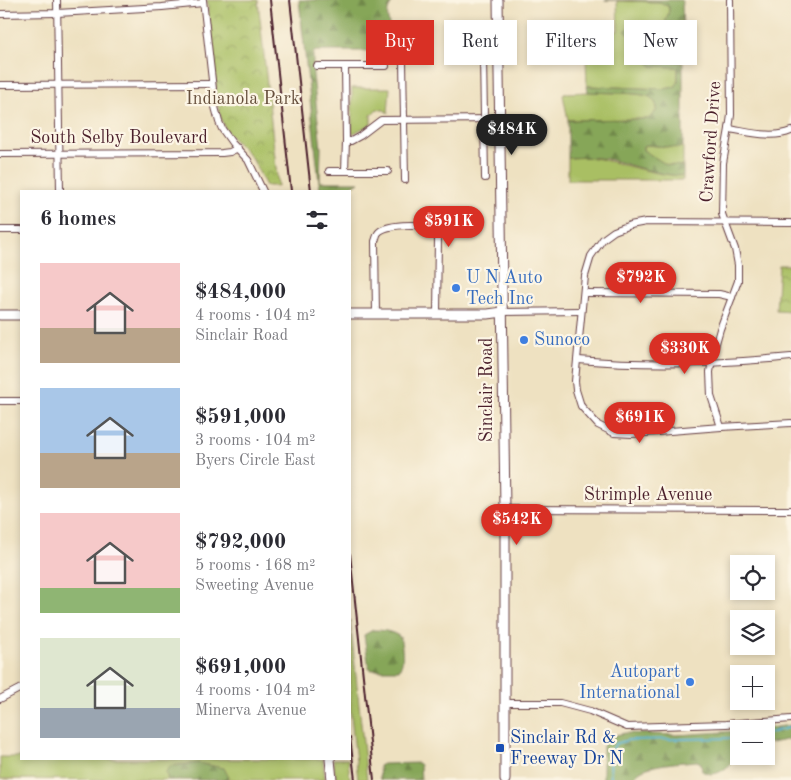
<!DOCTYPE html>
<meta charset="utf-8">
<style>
body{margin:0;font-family:"Old Standard TT",serif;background:#f2f2f3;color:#2b2b33;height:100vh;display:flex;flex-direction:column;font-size:19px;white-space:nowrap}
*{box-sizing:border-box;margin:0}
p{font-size:16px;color:#7c7c81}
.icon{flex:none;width:28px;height:28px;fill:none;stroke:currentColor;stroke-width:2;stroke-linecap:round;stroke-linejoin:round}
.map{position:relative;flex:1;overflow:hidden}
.details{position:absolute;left:20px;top:190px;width:331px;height:570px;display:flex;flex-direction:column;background:#fff;border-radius:0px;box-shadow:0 2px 8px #0003}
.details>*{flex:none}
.top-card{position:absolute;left:366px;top:20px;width:349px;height:45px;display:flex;gap:10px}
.buttons{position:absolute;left:730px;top:555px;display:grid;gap:10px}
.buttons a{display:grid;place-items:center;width:45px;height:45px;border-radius:0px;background:#fff;box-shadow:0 2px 8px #0003;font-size:25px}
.price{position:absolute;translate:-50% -42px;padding:0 11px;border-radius:18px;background:#d93025;color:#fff;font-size:16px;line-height:32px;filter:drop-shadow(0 1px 2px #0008)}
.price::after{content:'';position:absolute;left:50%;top:30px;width:15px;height:11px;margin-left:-8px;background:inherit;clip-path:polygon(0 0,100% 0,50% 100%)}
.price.on{background:#222;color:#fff}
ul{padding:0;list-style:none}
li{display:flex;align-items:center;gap:15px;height:125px;padding:0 20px}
li span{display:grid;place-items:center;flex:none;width:140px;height:100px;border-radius:0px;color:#555}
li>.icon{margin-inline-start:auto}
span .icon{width:60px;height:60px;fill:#fffc;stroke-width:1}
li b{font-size:21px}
h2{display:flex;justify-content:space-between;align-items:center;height:60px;padding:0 20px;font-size:21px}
.chip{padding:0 18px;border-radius:0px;background:#fff;box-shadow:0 2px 8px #0003;font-size:18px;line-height:45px}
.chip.on{background:#d93025;color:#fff}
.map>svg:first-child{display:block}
.grass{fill:#a9bf63;stroke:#7a6f47}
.forest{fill:url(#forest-firs);stroke:#686242}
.park{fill:url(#park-crowns);stroke:#7a6f47}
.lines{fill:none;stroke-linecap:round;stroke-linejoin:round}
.stream{stroke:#4faecd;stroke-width:2}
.minor-casing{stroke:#633c42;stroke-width:8}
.secondary-casing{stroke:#633c42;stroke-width:11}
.minor{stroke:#fff;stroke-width:6}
.secondary{stroke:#fff;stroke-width:9}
.rail{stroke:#4a1f2b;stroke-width:2}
.shop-dot{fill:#3f7fe0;stroke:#fcf5e5;stroke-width:2}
.transit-dot{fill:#1a4fb4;stroke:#fcf5e5;stroke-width:2}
.labels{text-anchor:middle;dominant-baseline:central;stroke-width:4.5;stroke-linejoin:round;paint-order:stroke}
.park-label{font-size:18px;fill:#664f3c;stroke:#fcf5e5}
.street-label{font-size:18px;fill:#4a1f2b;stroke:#fcf5e5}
.shop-label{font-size:18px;fill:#366cbe;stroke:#fcf5e5;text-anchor:start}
.transit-label{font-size:18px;fill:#164399;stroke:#fcf5e5;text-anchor:start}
</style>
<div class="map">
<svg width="791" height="780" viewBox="0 0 791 780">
<defs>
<pattern id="forest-firs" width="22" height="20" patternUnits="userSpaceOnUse" patternTransform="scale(1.25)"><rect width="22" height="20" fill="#86a659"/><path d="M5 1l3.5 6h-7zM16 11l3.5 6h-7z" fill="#70874a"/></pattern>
<pattern id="park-crowns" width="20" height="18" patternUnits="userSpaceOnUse" patternTransform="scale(1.25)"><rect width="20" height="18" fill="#a9bf63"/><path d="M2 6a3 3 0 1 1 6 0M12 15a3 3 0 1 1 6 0" fill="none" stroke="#8c9b52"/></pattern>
</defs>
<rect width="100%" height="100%" fill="#fcf5e5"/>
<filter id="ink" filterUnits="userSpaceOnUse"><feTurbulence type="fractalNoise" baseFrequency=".02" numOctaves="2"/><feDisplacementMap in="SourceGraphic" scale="10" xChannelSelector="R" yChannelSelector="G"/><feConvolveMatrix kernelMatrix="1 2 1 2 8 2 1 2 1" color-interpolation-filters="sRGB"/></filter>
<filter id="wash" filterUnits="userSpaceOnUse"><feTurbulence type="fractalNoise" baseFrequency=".0096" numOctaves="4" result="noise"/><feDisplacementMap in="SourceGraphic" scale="20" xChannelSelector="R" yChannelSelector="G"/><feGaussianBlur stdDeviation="1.12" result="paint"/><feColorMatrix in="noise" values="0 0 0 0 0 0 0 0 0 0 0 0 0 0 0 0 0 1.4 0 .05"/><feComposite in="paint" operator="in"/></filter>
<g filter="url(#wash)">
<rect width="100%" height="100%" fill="#eee1c1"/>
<g class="grass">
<polygon points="617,1 660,2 668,6 669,11 664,26 661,28 626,30 626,32 629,34 679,34 683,32 683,64 679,62 651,60 652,66 676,67 678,69 678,82 675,87 664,89 587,86 585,32 618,31"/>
<polygon points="352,88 390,88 388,113 384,110 377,109 371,115 371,124 352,134"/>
<path d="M588,92C601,93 639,92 650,97C653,99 656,103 657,106C657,112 652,116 648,119L568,120L563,95L566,93Z"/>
<polygon points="647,145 679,148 683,146 683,166 667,165 643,151 643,146"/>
<path d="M589,157C620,162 651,175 683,176V180H568V158Z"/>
<polygon points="350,620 367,780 358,780 350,707"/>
<polygon points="0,757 21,757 21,759 323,759 325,780 227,780 228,776 166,772 168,780 0,779"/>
<polygon points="333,759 348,759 350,780 336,780"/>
</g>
<g class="forest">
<path d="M299,0H395C393,2 391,4 390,6C383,17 393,34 397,45L401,46L426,47L427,50L426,51H316L313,53V75L321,148L320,180L321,182H359L344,191H320Z"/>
<polygon points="604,0 682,0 683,32 680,34 628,34 626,32 626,30 628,28 661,28 664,26 669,11 668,6 660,2"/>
<path d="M651,60L679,62L683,64V146L679,148L647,145L643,146V150L667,165L683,166V176C657,175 632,165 607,159C593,157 581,157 568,158V120L648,119C652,116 657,112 657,107C656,103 653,99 650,97C640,92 601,93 588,92L587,86L664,89L675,87L678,82V69L676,67L652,66L648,63Z"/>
<path d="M373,630C383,630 392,631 400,637C402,646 405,662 399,670H372L369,668L364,635Z"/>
<polygon points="791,725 791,739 766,744 766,729 763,729"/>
<path d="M739,731V755C729,766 717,780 702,771L701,763L697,761C684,762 647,764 638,773C635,776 635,776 635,780H603V746L605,742L616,735L625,733L677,735Z"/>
<polygon points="198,763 224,768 228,776 227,780 168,780 166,772 170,766"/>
<polygon points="418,763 420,765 421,780 380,780 379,766 383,764"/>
</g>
<g class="park">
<polygon points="207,0 258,0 278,186 266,186 253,160 244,149 230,136 225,128 221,119 218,107"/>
<polygon points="779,265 791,265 791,311 776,310"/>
</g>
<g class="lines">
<g class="stream">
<polyline points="766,734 791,727"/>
<polyline points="611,780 610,756 615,744 628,740 739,738"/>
</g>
</g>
</g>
<g filter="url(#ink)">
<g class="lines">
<defs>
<g id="minor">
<polyline points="57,0 60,191"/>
<polyline points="203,0 215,107 219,122 222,129 232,143 248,160 263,191"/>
<polyline points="0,14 57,13 162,7 203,3"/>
<polyline points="483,57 485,178"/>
<polyline points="403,60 405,180"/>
<polyline points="317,66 386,66"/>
<polyline points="345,66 346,141"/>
<polyline points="0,85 212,84"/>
<path d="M729,129C749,132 772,139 791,131"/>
<polyline points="0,154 222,153 230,152 238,148"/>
<polyline points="329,171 388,171"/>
<polyline points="345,171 346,141 351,141 360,136 381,120 499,119"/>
<polyline points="791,223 646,222 630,225 614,231 603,239 591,256 585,276 575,381 576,390 581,406 598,425 614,433 632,434 721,427 791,423"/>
<polyline points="0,230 21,230"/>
<polyline points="584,293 719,294 732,297"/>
<polyline points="503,312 581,311"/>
<path d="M376,314L375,241C376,239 377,234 378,233C385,224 420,223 430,228C433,231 436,234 438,238L437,314"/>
<path d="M578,360C649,366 720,364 791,357"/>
<polyline points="0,401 21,401"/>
<polyline points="721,427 711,396 710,372 713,354 720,329 738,281 738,265 735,249 722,214 723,163 729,129 731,115 730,0"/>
<polyline points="505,509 791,510"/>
<polyline points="0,699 21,688"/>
<polyline points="505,703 560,703 590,711 627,727 726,724 791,719"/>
</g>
<g id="secondary">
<polyline points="498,0 505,509 505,780"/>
<polyline points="350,314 488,314 503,312"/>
<polyline points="0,315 21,315"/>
<polyline points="330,759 332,780"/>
</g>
</defs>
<use href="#minor" class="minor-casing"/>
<use href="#secondary" class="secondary-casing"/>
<use href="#minor" class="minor"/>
<use href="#secondary" class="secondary"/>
<g class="rail">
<polyline points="270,0 291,191"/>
<polyline points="290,0 311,191"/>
<polyline points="350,554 374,780"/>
<polyline points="350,737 355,780"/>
</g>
</g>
</g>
<g class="shop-dot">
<circle cx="456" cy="288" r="5"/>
<circle cx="524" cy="340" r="5"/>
<circle cx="690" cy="682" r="5"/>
</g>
<rect class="transit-dot" x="495" y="743" width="10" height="10" rx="2.5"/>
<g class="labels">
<g class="park-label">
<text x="243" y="99">Indianola Park</text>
</g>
<g class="street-label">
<text x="119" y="138">South Selby Boulevard</text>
<text transform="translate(711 142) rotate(-86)">Crawford Drive</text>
<text transform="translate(487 390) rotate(-90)">Sinclair Road</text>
<text x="648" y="495">Strimple Avenue</text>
</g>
<g class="shop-label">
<text x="466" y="278">U N Auto<tspan x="466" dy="21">Tech Inc</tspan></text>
<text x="534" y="340">Sunoco</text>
<text x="680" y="672" text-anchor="end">Autopart<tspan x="680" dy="21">International</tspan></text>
</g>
<g class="transit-label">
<text x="510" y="738">Sinclair Rd &amp;<tspan x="510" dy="21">Freeway Dr N</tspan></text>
</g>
</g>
</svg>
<div class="buttons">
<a><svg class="icon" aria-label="locate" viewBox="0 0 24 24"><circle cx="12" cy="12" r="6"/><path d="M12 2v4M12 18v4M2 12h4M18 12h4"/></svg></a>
<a><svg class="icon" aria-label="layers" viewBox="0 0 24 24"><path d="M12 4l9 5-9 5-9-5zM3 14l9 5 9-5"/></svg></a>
<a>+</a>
<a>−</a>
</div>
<b class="price on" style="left:512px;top:156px">$484K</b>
<b class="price" style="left:449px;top:248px">$591K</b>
<b class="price" style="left:641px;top:304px">$792K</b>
<b class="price" style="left:685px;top:375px">$330K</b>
<b class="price" style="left:640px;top:444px">$691K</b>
<b class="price" style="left:517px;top:546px">$542K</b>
<div class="top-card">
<a class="chip on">Buy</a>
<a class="chip">Rent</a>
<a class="chip">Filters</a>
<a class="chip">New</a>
</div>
<section class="details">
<h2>6 homes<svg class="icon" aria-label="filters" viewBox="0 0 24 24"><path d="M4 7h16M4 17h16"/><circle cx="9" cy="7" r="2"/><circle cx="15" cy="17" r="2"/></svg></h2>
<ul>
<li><span style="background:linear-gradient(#f6c9c9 65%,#b9a48a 0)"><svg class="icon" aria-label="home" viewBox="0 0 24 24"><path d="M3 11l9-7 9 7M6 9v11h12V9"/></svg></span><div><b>$484,000</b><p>4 rooms · 104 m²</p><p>Sinclair Road</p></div></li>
<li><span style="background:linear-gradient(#a9c7e8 65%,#b9a48a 0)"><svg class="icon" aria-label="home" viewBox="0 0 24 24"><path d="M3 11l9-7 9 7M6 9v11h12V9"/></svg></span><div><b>$591,000</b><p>3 rooms · 104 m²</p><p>Byers Circle East</p></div></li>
<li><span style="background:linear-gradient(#f6c9c9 75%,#8fb573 0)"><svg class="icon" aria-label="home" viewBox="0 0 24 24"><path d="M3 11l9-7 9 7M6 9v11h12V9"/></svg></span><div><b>$792,000</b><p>5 rooms · 168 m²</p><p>Sweeting Avenue</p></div></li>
<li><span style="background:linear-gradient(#dfe7d0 70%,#9aa5b1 0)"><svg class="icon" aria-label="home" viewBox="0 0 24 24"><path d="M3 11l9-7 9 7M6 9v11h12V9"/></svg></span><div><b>$691,000</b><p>4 rooms · 104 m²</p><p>Minerva Avenue</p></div></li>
</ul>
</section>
</div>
